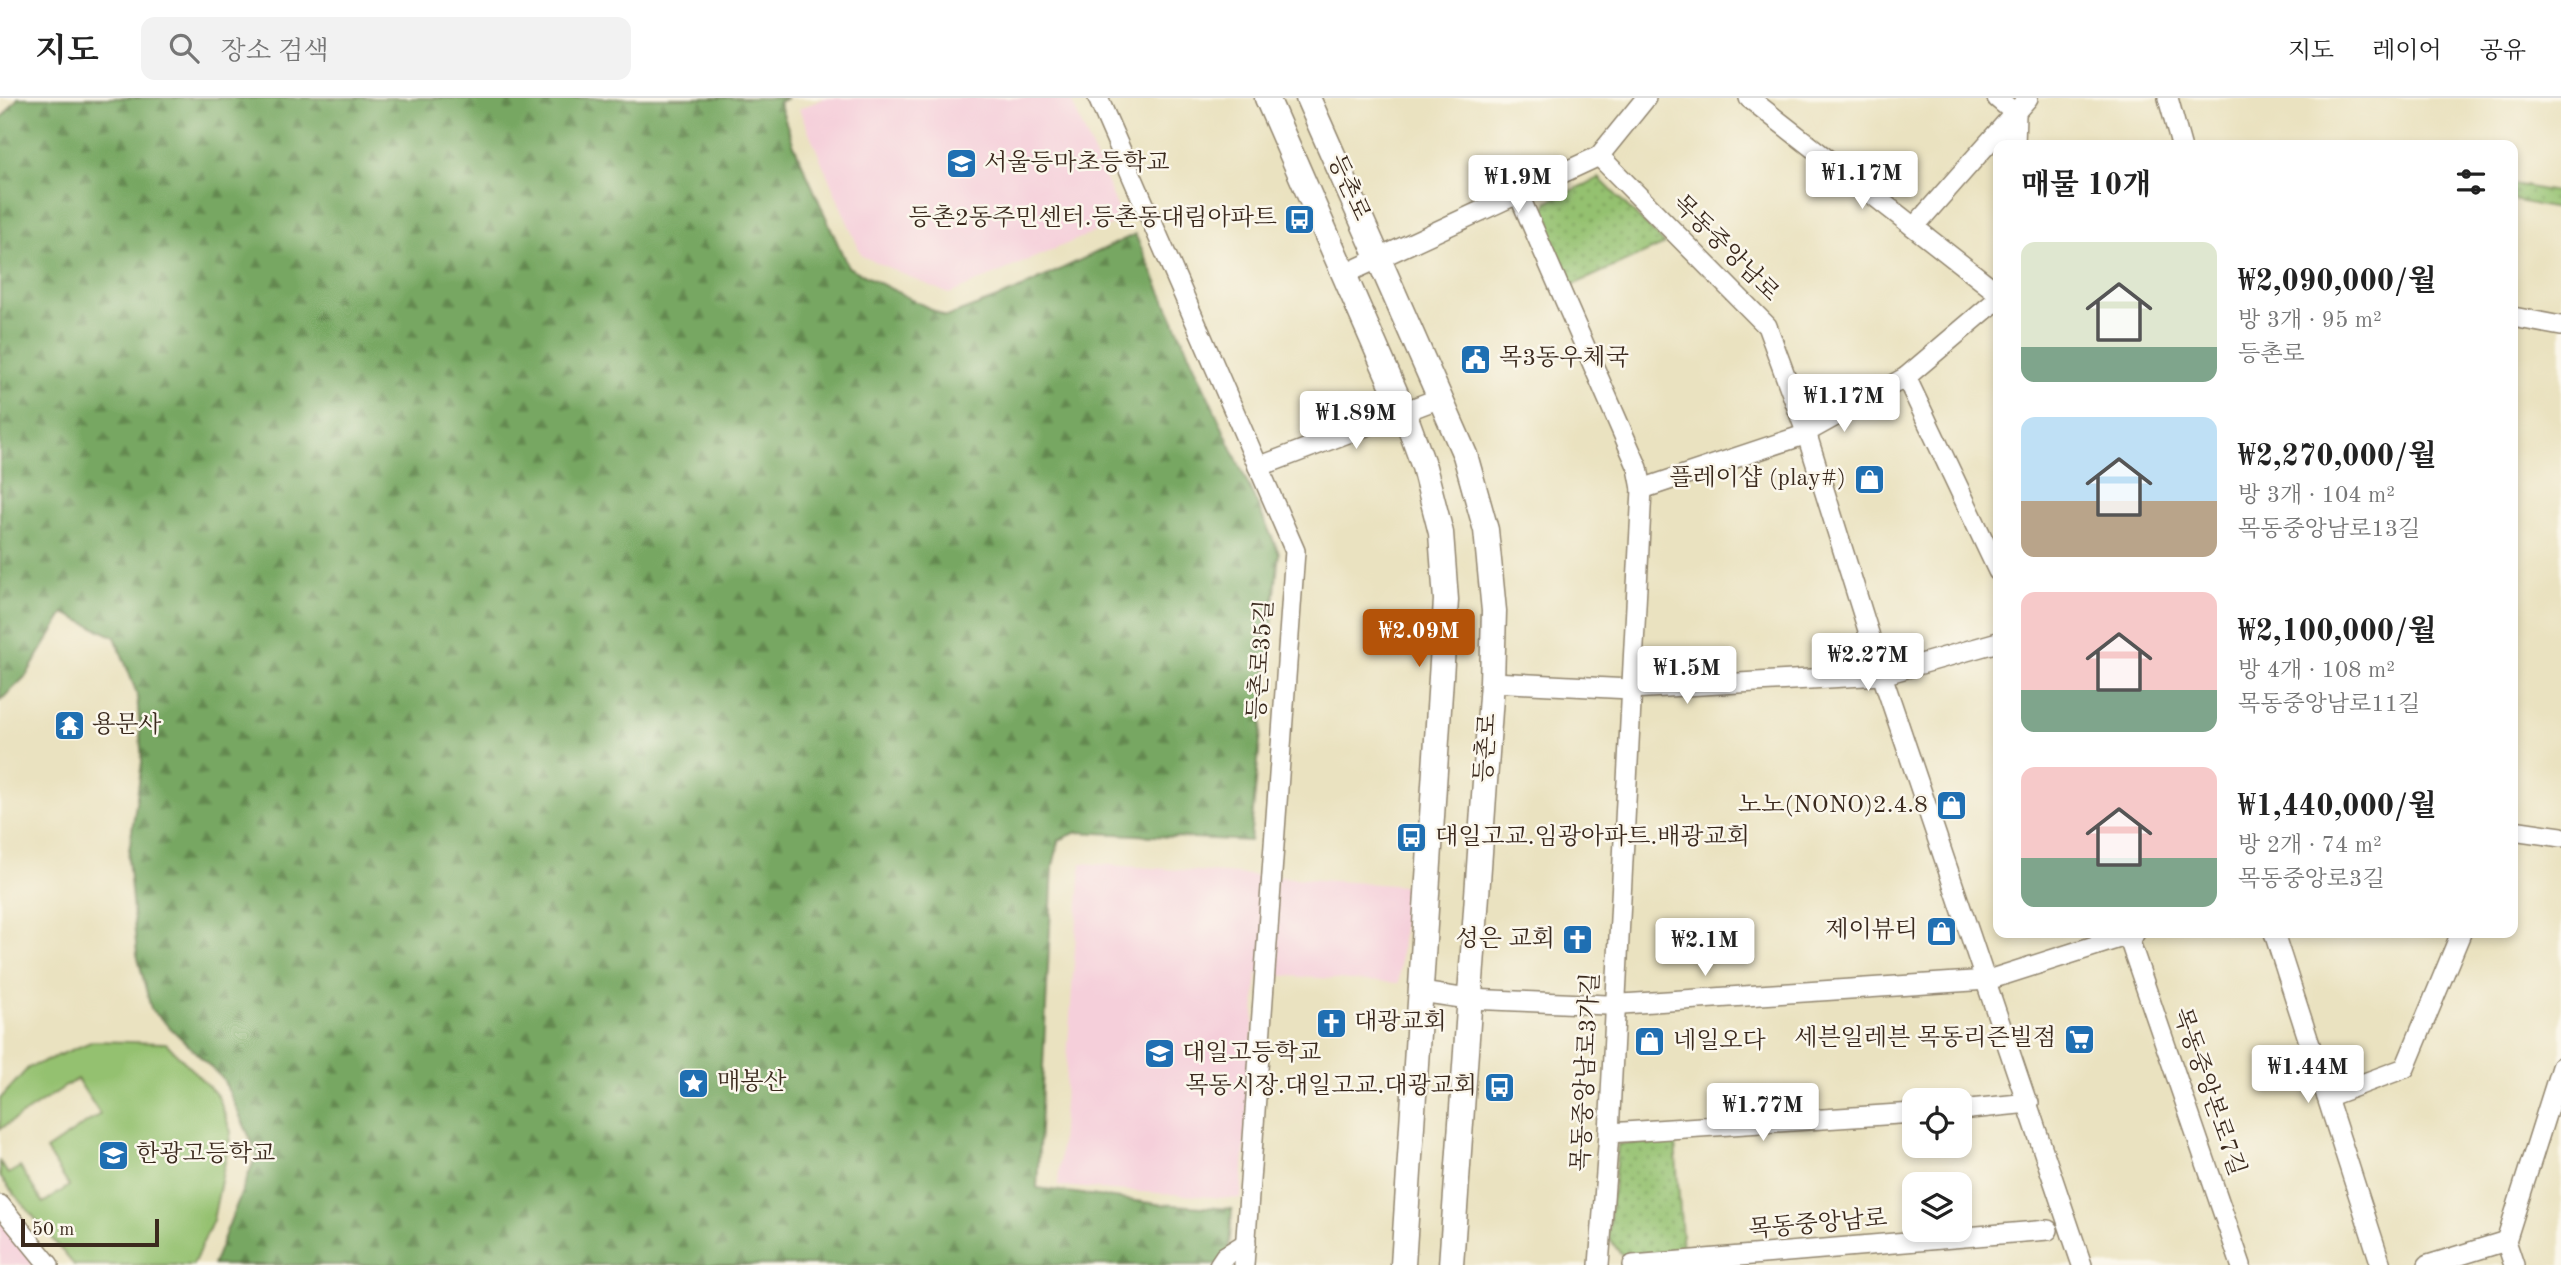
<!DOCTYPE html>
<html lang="ko">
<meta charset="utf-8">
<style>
body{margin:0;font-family:"Old Standard TT","Noto Serif KR",serif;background:#f2f2f2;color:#222;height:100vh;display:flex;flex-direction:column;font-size:26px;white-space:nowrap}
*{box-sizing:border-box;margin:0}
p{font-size:23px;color:#767676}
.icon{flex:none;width:38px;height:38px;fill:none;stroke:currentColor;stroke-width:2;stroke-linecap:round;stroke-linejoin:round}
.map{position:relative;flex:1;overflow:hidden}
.drawer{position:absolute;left:1993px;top:42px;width:525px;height:798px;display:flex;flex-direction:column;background:#fff;border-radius:14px;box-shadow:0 4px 10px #0003}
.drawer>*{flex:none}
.buttons{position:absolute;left:1902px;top:990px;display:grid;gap:14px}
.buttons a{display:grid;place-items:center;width:70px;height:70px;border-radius:14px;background:#fff;box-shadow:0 4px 10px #0003;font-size:35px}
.scale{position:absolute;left:21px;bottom:18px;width:138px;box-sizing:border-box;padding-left:7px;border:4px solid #3b2a1e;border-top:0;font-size:19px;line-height:24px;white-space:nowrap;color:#3b2a1e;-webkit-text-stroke:5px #fbf7ec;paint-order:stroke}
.price{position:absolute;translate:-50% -60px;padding:0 16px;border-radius:7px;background:#fff;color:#222;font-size:23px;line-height:46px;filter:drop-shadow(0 2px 4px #0008)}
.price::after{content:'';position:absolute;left:50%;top:42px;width:21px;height:16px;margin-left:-10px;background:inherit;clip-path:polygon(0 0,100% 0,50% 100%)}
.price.current{background:#b45309;color:#fff}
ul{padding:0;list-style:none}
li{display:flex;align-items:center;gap:21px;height:175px;padding:0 28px}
li span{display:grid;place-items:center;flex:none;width:196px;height:140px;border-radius:14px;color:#555}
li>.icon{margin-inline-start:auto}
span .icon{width:84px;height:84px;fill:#fffc;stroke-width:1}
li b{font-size:30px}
h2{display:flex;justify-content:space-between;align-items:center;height:84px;padding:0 28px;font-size:30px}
header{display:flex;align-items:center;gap:42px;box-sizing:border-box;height:98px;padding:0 35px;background:#fff;border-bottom:2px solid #e0e0e0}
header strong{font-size:33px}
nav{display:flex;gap:38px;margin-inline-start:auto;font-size:24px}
.search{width:490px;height:63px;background:#f2f2f2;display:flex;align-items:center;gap:18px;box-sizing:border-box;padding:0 24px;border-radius:14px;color:#767676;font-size:26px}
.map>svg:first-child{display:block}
.built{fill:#f5cfda}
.green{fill:url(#green-dots);stroke:#687646;stroke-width:2}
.forest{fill:url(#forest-firs);stroke:#596840;stroke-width:2}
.pitch{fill:#94c16f;stroke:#687646;stroke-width:2}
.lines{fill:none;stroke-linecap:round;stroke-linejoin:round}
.minor-casing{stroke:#92866f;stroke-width:22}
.major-casing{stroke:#92866f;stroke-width:27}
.minor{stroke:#fff;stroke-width:19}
.major{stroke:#fff;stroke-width:24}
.labels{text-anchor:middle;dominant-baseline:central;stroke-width:5;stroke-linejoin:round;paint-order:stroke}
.poi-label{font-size:24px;fill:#3b2a1e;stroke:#fbf7ec;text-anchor:start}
.street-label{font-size:24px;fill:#3b2a1e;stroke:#fbf7ec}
</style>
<header>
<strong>지도</strong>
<div class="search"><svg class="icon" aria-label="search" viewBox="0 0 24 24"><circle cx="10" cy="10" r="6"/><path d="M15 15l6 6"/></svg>장소 검색</div>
<nav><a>지도</a><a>레이어</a><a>공유</a></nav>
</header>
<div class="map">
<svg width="2561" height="1167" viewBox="0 0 2561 1167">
<defs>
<pattern id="green-dots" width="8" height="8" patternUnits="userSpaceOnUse" patternTransform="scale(1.75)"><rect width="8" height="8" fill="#94c16f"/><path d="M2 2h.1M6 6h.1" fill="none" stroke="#7a9d5b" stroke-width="1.8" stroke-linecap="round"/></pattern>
<pattern id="forest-firs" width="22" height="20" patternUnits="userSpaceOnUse" patternTransform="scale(1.75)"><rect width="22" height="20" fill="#77a762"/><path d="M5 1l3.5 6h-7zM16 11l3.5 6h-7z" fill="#638850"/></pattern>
</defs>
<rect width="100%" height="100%" fill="#fbf7ec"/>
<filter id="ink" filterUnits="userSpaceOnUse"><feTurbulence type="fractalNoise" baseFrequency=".0143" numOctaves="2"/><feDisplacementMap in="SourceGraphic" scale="14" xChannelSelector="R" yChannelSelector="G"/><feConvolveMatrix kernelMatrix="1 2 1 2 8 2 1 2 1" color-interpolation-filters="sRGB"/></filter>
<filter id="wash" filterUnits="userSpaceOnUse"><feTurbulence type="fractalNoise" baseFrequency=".00686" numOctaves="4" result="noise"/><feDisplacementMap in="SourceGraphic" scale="28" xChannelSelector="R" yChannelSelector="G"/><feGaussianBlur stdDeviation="1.57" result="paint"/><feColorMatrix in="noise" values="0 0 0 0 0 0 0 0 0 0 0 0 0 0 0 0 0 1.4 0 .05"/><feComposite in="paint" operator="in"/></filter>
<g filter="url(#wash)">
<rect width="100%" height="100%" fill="#eae2c0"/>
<g class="built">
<polygon points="824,0 1070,0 1123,122 949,196 862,158 799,11"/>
<polygon points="1081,765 1406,788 1399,885 1257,876 1241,1101 1058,1088"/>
<polygon points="0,1107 49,1167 0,1167"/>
</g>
<g class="green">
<polygon points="1599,80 1665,146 1573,187 1540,121 1548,103"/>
<polygon points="2513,86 2561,95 2561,112 2513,102"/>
<polygon points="1675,1044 1683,1154 1622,1158 1608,1138 1618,1046"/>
</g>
<polygon class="forest" points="18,0 787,0 779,4 793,45 848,169 946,219 1013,194 1135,136 1279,455 1250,743 1077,734 1059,742 1053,768 1037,1090 1158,1106 1232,1111 1228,1167 213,1167 257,1055 223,981 151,911 137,856 128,760 142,664 137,596 115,539 64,515 26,578 0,603 0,22"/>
<polygon class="pitch" points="93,943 166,945 218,998 231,1034 213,1122 193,1167 74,1167 0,1079 0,1064 8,1076 20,1069 43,1105 69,1088 46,1052 100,1016 77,981 0,1031 0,1001 28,970"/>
</g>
<g filter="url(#ink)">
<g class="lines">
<defs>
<g id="minor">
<polyline points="1098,0 1295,453 1244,1167"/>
<polyline points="1749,0 1998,195"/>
<polyline points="1997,0 2016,16 2015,47"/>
<polyline points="2168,0 2181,47"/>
<polyline points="1599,58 1767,228 1806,334 1882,577 2082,1167"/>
<polyline points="1518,95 1638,370 1642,391 1609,1035 1599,1167"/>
<polyline points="1914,129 2028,0"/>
<polyline points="1345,176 1599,58 1646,0"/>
<polyline points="2513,219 2561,228"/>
<polyline points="1906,279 1998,473"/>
<polyline points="1258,369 1440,300"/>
<polyline points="1642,391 1798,339 1906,279 1998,201"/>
<polyline points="1492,584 1630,591 1882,577 1998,544"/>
<polyline points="2513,732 2561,739"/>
<polyline points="2127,835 2241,1167"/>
<polyline points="2274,835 2381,1167"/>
<polyline points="1421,894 1468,901 1607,907 1988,882 2135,835"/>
<polyline points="2327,999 2405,970 2461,835"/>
<polyline points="1960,1012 2029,1005"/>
<polyline points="1609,1035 1914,1015"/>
<polyline points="0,1107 49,1167"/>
<polyline points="1219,1167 1225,1158 1246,1145"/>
<polyline points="1633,1167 2048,1132"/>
<polyline points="2428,1167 2506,1143"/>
<polyline points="2514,1167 2506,1143 2561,969"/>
</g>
<g id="major">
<polyline points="1267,0 1404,314 1424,369 1441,435 1446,502 1403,1167"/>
<polyline points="1308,0 1465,357 1486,432 1494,513 1492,584 1451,1167"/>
</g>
</defs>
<use href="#minor" class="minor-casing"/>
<use href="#major" class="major-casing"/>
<use href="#minor" class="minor"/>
<use href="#major" class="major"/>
</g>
</g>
<defs>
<symbol id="school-square" viewBox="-11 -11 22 22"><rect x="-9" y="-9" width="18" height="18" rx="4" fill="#1f6fb2" stroke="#fbf7ec"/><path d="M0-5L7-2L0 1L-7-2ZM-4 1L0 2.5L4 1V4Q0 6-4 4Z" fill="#fff"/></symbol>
<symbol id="bus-square" viewBox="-11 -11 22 22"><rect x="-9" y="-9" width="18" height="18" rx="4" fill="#1f6fb2" stroke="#fbf7ec"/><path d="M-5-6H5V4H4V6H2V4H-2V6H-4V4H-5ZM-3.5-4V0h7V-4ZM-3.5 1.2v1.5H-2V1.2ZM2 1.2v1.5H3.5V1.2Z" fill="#fff"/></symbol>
<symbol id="civic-square" viewBox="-11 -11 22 22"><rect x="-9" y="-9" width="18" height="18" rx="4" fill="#1f6fb2" stroke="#fbf7ec"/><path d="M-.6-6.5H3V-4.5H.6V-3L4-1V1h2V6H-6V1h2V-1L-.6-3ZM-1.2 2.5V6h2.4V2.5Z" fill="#fff"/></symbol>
<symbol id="shop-square" viewBox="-11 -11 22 22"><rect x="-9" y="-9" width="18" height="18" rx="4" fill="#1f6fb2" stroke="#fbf7ec"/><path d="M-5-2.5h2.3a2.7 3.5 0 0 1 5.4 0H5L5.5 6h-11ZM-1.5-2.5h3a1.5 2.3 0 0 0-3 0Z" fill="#fff"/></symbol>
<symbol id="temple-square" viewBox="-11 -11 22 22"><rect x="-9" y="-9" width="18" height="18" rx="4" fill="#1f6fb2" stroke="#fbf7ec"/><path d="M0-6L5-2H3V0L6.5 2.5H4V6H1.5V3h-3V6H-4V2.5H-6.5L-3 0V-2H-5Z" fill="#fff"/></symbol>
<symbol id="church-square" viewBox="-11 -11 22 22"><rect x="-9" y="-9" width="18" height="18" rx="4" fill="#1f6fb2" stroke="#fbf7ec"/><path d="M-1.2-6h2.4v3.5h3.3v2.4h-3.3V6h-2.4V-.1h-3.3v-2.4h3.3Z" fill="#fff"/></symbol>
<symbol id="supermarket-square" viewBox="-11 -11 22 22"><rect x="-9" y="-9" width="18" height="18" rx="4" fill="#1f6fb2" stroke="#fbf7ec"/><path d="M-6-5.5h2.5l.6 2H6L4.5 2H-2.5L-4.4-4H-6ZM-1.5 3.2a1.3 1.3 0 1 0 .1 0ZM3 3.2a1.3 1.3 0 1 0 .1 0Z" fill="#fff"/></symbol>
<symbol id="sight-square" viewBox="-11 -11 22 22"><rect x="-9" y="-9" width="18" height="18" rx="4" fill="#1f6fb2" stroke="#fbf7ec"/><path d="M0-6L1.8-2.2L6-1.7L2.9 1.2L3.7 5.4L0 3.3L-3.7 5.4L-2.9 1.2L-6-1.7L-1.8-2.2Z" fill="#fff"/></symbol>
</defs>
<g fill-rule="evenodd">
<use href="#school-square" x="944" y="48" width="35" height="35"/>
<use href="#bus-square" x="1282" y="104" width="35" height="35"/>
<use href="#civic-square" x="1458" y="244" width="35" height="35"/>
<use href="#shop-square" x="1852" y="364" width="35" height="35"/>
<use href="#temple-square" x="52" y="610" width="35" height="35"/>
<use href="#shop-square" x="1934" y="690" width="35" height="35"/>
<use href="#bus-square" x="1394" y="722" width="35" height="35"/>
<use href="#shop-square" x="1924" y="816" width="35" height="35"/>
<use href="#church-square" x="1560" y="824" width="35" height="35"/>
<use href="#church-square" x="1314" y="908" width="35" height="35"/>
<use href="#supermarket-square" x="2062" y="924" width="35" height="35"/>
<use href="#shop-square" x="1632" y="926" width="35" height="35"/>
<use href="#school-square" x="1142" y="938" width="35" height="35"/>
<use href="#sight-square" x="676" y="968" width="35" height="35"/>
<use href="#bus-square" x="1482" y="972" width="35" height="35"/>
<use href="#school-square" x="96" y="1040" width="35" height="35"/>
</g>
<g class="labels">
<g class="poi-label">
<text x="984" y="66">서울등마초등학교</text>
<text x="1277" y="121" text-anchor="end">등촌2동주민센터.등촌동대림아파트</text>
<text x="1499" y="261">목3동우체국</text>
<text x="1846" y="381" text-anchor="end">플레이샵 (play#)</text>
<text x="92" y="628">용문사</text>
<text x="1928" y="708" text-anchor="end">노노(NONO)2.4.8</text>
<text x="1435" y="740">대일고교.임광아파트.배광교회</text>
<text x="1918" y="833" text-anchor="end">제이뷰티</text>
<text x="1555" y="842" text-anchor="end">성은 교회</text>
<text x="1354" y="925">대광교회</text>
<text x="2056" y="941" text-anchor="end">세븐일레븐 목동리즌빌점</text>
<text x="1673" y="944">네일오다</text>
<text x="1182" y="956">대일고등학교</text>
<text x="717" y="985">매봉산</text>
<text x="1477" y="989" text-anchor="end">목동시장.대일고교.대광교회</text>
<text x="136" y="1057">한광고등학교</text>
</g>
<g class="street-label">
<text transform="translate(1348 90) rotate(66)">등촌로</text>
<text transform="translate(1725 151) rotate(45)">목동중앙남로</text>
<text transform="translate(1262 562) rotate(-86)">등촌로35길</text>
<text transform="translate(1487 650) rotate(-86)">등촌로</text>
<text transform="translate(1587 974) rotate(-87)">목동중앙남로3가길</text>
<text transform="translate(2208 994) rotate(71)">목동중앙본로7길</text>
<text transform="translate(1818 1127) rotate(-5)">목동중앙남로</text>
</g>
</g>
</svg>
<div class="buttons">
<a><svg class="icon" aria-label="locate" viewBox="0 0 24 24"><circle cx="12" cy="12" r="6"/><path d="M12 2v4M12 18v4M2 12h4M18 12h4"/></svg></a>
<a><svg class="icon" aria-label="layers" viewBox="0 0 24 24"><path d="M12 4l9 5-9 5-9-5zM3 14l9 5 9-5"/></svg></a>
</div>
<div class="scale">50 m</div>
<b class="price" style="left:1862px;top:113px">₩1.17M</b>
<b class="price" style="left:1518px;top:117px">₩1.9M</b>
<b class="price" style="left:1844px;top:336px">₩1.17M</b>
<b class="price" style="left:1356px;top:353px">₩1.89M</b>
<b class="price current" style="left:1419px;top:571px">₩2.09M</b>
<b class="price" style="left:1868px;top:595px">₩2.27M</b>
<b class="price" style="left:1687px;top:608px">₩1.5M</b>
<b class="price" style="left:1705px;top:880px">₩2.1M</b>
<b class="price" style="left:2308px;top:1007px">₩1.44M</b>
<b class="price" style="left:1763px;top:1045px">₩1.77M</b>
<section class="drawer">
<h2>매물 10개<svg class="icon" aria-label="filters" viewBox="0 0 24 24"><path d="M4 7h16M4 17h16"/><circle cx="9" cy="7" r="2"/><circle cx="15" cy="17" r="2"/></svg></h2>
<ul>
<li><span style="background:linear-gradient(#dfe7d0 75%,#7fa58c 0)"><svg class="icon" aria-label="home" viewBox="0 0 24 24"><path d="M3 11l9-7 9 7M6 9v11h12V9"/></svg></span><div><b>₩2,090,000/월</b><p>방 3개 · 95 m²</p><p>등촌로</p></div></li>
<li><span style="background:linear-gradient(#bfe0f5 60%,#b9a48a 0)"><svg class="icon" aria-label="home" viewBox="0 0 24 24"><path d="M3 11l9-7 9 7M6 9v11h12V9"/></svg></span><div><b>₩2,270,000/월</b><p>방 3개 · 104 m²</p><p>목동중앙남로13길</p></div></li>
<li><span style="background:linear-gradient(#f6c9c9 70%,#7fa58c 0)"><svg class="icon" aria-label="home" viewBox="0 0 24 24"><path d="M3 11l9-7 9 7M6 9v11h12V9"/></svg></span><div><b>₩2,100,000/월</b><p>방 4개 · 108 m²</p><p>목동중앙남로11길</p></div></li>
<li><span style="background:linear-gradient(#f6c9c9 65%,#7fa58c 0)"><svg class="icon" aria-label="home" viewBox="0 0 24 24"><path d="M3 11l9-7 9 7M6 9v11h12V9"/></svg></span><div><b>₩1,440,000/월</b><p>방 2개 · 74 m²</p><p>목동중앙로3길</p></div></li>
</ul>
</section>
</div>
